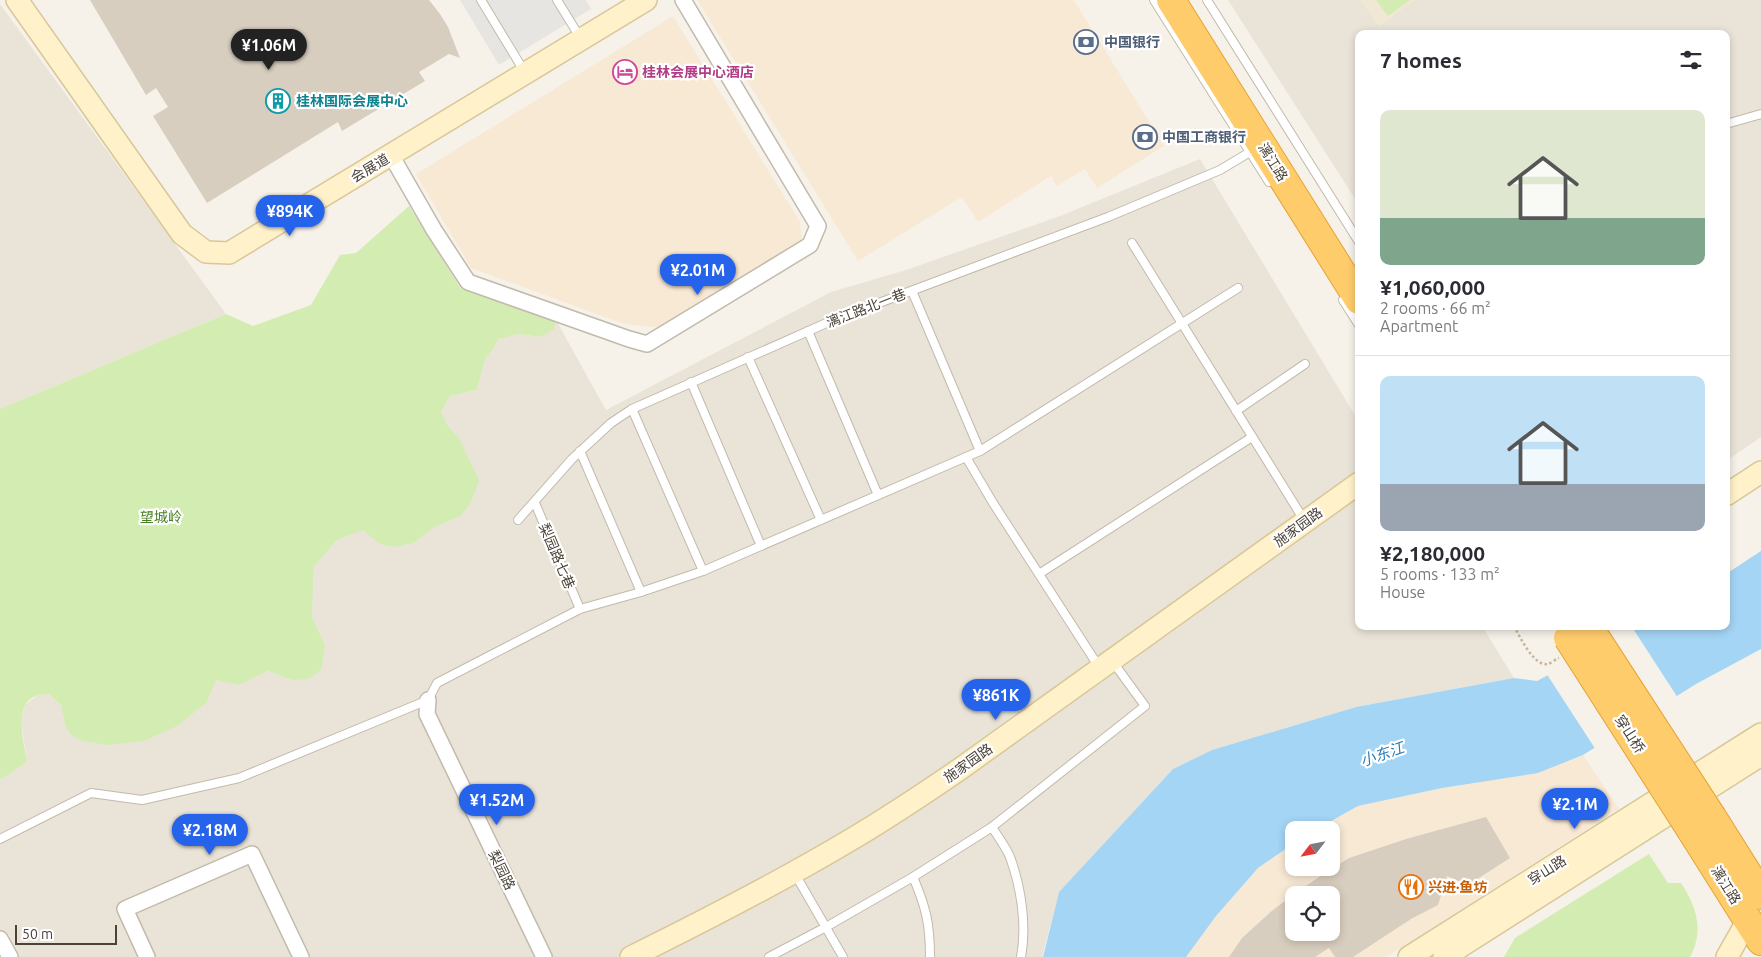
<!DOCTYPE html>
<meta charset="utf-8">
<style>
body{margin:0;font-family:Ubuntu,"Noto Sans SC",sans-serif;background:#f2f2f3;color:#2b2b33;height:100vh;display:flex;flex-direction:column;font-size:19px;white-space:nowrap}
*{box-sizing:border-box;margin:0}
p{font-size:16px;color:#7c7c81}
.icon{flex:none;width:28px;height:28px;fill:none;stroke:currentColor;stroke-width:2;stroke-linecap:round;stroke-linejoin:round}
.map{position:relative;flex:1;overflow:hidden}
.details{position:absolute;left:1355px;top:30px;width:375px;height:600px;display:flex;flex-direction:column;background:#fff;border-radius:10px;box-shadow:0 2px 8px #0003}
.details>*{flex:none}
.needle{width:32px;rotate:238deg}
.tools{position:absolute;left:1285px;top:821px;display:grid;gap:10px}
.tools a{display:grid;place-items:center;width:55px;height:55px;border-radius:10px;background:#fff;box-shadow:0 2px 8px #0003;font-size:25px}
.scale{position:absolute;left:15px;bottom:12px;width:102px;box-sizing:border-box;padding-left:5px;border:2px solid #4b4338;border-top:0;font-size:14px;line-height:18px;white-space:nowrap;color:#4b4338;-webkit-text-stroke:4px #fff;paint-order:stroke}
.price{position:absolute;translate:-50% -42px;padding:0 11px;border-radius:18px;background:#2563eb;color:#fff;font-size:16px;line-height:32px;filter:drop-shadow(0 1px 2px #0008)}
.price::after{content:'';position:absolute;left:50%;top:30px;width:15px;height:11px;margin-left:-8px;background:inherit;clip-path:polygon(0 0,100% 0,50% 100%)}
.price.active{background:#222;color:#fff}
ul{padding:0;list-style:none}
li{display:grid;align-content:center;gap:10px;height:265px;padding:0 25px}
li+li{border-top:1px solid #e1e1e2}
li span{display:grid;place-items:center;height:155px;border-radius:10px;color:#555}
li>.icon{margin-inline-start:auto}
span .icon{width:90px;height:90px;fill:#fffc;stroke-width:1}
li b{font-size:21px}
h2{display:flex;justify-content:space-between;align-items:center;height:60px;padding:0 25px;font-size:21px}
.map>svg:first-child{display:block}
.residential{fill:#eae4d8}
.commercial{fill:#f8e9d5;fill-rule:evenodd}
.education{fill:#f0e7d4}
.green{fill:#d2ecb1}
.parking{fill:#e7e5e2}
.water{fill:#a4d5f5}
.pier{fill:#f6f2ea}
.building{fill:#d8cebf;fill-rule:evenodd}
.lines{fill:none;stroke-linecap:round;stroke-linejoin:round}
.lane-casing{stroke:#c2baac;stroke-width:10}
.street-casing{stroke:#c2baac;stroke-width:18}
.secondary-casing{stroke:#d8c798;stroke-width:24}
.highway-casing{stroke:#e7a234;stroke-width:30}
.path{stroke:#c5b69c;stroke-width:2.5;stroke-dasharray:2.5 2.5;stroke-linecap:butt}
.lane{stroke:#fff;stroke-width:8}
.street{stroke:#fff;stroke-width:15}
.secondary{stroke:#fff2cb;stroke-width:21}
.highway{stroke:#ffcc6c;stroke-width:28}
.highway-bridge-casing{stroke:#e7a234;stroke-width:30;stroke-linecap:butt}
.highway-bridge{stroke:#ffcc6c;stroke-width:28}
.labels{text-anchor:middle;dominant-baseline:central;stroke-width:4.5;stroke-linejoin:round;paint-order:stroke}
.service-label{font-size:14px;font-weight:bold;fill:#4e5e75;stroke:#fff;text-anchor:start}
.hotel-label{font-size:14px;font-weight:bold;fill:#b23c85;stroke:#fff;text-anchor:start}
.culture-label{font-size:14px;font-weight:bold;fill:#0d838f;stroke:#fff;text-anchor:start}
.street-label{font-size:14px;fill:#4b4338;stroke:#fff}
.park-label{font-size:14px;fill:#4a8126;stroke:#fff}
.food-label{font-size:14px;font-weight:bold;fill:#c56008;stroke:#fff;text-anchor:start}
.water-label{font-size:15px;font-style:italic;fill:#287bb5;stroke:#fff}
</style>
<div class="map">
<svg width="1761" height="957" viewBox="0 0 1761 957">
<rect width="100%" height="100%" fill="#f6f2ea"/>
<g class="residential">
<polygon points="1228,0 1761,0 1761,437 1726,461 1726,34 1359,34 1359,205"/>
<polygon points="0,4 226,314 0,409"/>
<polygon points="1200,159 1359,422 1359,626 1482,626 1514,678 1356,707 1212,750 1173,769 1059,892 1042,957 0,957 0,780 27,762 21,720 25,705 39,694 49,694 61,705 65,725 177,726 205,703 216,679 239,685 268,671 292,680 325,646 312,616 314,566 337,540 364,529 380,544 413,543 435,527 461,516 459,438 448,426 441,412 450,396 477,390 485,359 494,348 498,339 519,334 540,337 556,320 606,410 831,292 906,270 1060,216"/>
</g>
<g class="commercial">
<polygon points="697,0 1074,0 1164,146 1097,188 1085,169 1057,186 1051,176 978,222 962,197 858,261"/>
<polygon points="673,16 800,222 802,240 663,328 624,324 471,268 416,174"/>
<path d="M1583,755L1619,809L1386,957H1186L1216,916L1258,868L1294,843V868H1331V830H1315L1358,806L1442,788L1538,773ZM1294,895H1331V932H1294Z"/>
</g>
<polygon class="education" points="1360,0 1414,0 1379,27"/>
<g class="green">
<polygon points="1376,0 1410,0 1388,16"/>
<path d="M409,206L461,289L556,320L554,329L540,337L519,334L498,339L494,348L485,359L477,390L450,396L441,412L448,426L459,438L479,480L471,502L461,516L435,527L413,543L394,547L380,544L363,530L337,540L314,566L312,616L325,646L321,670L308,679L292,680L268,671L239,685L216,680L206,703L177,726L144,741L108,745L82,741L70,734L65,725L61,705L49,694C10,693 23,737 27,762L0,780V409L226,314L253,326L311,305L340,255L356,253Z"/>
<path d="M1649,854L1668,883H1681C1697,907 1704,931 1690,957H1504L1515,938Z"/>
</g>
<polygon class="parking" points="460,0 586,0 591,9 499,65"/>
<polygon class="water" points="1761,551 1761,649 1696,684 1583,755 1538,773 1442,788 1358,806 1315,830 1294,830 1294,843 1258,868 1216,916 1186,957 1043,957 1059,892 1173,769 1212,750 1356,707 1514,678 1537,681 1639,626 1726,626 1726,574"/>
<polygon class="pier" points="1632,627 1678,698 1596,750 1546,673"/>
<g class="building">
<polygon points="90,0 429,0 440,14 448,27 460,58 449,54 419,72 425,81 342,131 338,122 207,203 153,116 168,107 156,88 146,95"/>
<path d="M1486,817L1510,858L1468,885L1447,876L1438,905L1411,919L1353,957H1335L1329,948L1315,957H1229L1242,938L1274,909L1313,881L1349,858L1406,839ZM1294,895H1331V932H1294Z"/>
</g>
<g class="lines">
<defs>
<g id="lane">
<polyline points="481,0 524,71"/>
<polyline points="557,0 581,39"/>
<polyline points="1154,0 1269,182"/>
<polyline points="1207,0 1359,242"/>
<polyline points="1726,124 1761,114"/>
<polyline points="1132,243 1304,520"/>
<polyline points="912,291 980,451"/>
<polyline points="1343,300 1359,325"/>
<polyline points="808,331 878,495"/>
<polyline points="748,357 821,520"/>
<polyline points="691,382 761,546"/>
<polyline points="632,409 703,571"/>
<polyline points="1236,411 1305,364"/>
<polyline points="580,451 641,592"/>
<polyline points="966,457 993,503 1099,667"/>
<polyline points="535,503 580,609"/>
<polyline points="518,520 572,459 611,423 632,409 831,321 1108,217 1220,170 1250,152"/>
<polyline points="1039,574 1252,437"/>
<path d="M992,827C998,837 1006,847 1010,857C1021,887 1027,925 1021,957"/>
<polyline points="0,839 91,793 142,800 239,778 428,700 437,683 580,609 641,592 703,571 980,451 1238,288"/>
<polyline points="795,874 843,957"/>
<path d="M913,877C926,907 930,924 930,957"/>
<polyline points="769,957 826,927 913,877 992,827 1145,706 1113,662"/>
</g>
<g id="street">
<polyline points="391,155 434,230 468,282 629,339 647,344 810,245 818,226 683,0"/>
<polyline points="428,700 427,714 544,957"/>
<polyline points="0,939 10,957"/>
<polyline points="147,957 125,909 252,854 301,957"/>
</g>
<g id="secondary">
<polyline points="17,0 182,234 206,252 229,253 646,0"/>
<polyline points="1726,495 1761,472"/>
<path d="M631,957C706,920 780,882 852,839C889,817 925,793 960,769L1359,483"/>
<polyline points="1409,957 1761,734"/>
<polyline points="1444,957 1761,755"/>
<polyline points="1727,957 1744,927 1744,914"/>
</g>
<g id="highway">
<polyline points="1171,0 1359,300"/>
<polyline points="1712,817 1761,895"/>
<polyline points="1691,830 1761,941"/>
</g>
</defs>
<use href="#lane" class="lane-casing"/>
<use href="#street" class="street-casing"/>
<use href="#secondary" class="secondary-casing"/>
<use href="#highway" class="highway-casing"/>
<path class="path" d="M1514,626C1520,637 1534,667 1548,664C1551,663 1556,659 1559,658"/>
<use href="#lane" class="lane"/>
<use href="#street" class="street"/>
<use href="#secondary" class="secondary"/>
<use href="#highway" class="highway"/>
<defs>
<g id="highway-bridge">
<polyline points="1588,626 1712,817"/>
<polyline points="1568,638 1691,830"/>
</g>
</defs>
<use href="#highway-bridge" class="highway-bridge-casing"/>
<use href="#highway-bridge" class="highway-bridge"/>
</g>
<defs>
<symbol id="bank-ring" viewBox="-11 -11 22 22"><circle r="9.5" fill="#fff" stroke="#5c6f8a" stroke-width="1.5"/><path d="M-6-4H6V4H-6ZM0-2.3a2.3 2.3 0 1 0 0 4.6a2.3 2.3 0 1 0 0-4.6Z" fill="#5c6f8a"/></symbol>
<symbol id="hotel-ring" viewBox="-11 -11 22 22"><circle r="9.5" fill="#fff" stroke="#d1479c" stroke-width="1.5"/><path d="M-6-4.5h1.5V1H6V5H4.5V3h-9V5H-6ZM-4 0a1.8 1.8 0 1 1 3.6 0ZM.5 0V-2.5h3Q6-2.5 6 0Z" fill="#d1479c"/></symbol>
<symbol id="building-ring" viewBox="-11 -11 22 22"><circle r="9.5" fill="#fff" stroke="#0f9aa8" stroke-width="1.5"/><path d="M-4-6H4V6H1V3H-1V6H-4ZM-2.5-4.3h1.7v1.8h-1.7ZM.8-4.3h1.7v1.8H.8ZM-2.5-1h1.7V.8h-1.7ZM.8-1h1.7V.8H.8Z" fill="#0f9aa8"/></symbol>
<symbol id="restaurant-ring" viewBox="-11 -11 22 22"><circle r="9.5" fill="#fff" stroke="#e8710a" stroke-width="1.5"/><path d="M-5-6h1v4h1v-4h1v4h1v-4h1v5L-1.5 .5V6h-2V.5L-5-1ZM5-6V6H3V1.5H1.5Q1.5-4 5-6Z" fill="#e8710a"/></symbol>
</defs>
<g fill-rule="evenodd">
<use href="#bank-ring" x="1072" y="28" width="28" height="28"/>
<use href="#hotel-ring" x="611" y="58" width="28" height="28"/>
<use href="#building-ring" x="264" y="87" width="28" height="28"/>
<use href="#bank-ring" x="1131" y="123" width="28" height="28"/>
<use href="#restaurant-ring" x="1397" y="873" width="28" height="28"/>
</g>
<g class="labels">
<g class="service-label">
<text x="1104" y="42">中国银行</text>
<text x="1162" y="137">中国工商银行</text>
</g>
<g class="hotel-label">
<text x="642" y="72">桂林会展中心酒店</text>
</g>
<g class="culture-label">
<text x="296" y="101">桂林国际会展中心</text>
</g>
<g class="street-label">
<text transform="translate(1273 162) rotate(58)">漓江路</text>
<text transform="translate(370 168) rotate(-31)">会展道</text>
<text transform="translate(866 308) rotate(-21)">漓江路北一巷</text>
<text transform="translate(1298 527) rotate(-36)">施家园路</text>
<text transform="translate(557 556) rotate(67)">梨园路七巷</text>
<text transform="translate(1630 734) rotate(57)">穿山桥</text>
<text transform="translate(968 763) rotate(-35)">施家园路</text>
<text transform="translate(502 870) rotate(64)">梨园路</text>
<text transform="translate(1547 870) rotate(-32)">穿山路</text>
<text transform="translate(1726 885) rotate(58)">漓江路</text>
</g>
<g class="park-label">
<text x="161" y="517">望城岭</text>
</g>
<g class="food-label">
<text x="1428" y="887">兴进·鱼坊</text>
</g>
<g class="water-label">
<text transform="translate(1382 754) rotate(-19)">小东江</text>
</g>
</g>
</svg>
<div class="tools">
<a><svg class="needle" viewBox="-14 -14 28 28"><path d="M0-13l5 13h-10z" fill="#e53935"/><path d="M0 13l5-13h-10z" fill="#7c7c81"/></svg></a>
<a><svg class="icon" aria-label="locate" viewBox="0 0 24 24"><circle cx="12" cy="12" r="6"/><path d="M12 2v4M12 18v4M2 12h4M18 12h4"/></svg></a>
</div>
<div class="scale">50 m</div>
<b class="price active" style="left:269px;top:71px">¥1.06M</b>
<b class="price" style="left:290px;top:237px">¥894K</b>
<b class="price" style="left:698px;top:296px">¥2.01M</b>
<b class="price" style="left:996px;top:721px">¥861K</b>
<b class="price" style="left:497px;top:826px">¥1.52M</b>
<b class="price" style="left:1575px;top:830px">¥2.1M</b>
<b class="price" style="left:210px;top:856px">¥2.18M</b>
<section class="details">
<h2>7 homes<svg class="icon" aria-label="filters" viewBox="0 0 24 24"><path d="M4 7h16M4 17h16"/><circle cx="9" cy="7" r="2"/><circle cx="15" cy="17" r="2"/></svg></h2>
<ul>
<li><span style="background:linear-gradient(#dfe7d0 70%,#7fa58c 0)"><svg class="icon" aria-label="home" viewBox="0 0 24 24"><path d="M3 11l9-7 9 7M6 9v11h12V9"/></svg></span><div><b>¥1,060,000</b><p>2 rooms · 66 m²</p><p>Apartment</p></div></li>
<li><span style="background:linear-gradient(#bfe0f5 70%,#9aa5b1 0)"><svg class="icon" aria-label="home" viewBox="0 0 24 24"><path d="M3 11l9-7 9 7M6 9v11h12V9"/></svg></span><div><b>¥2,180,000</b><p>5 rooms · 133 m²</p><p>House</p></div></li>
</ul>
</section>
</div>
